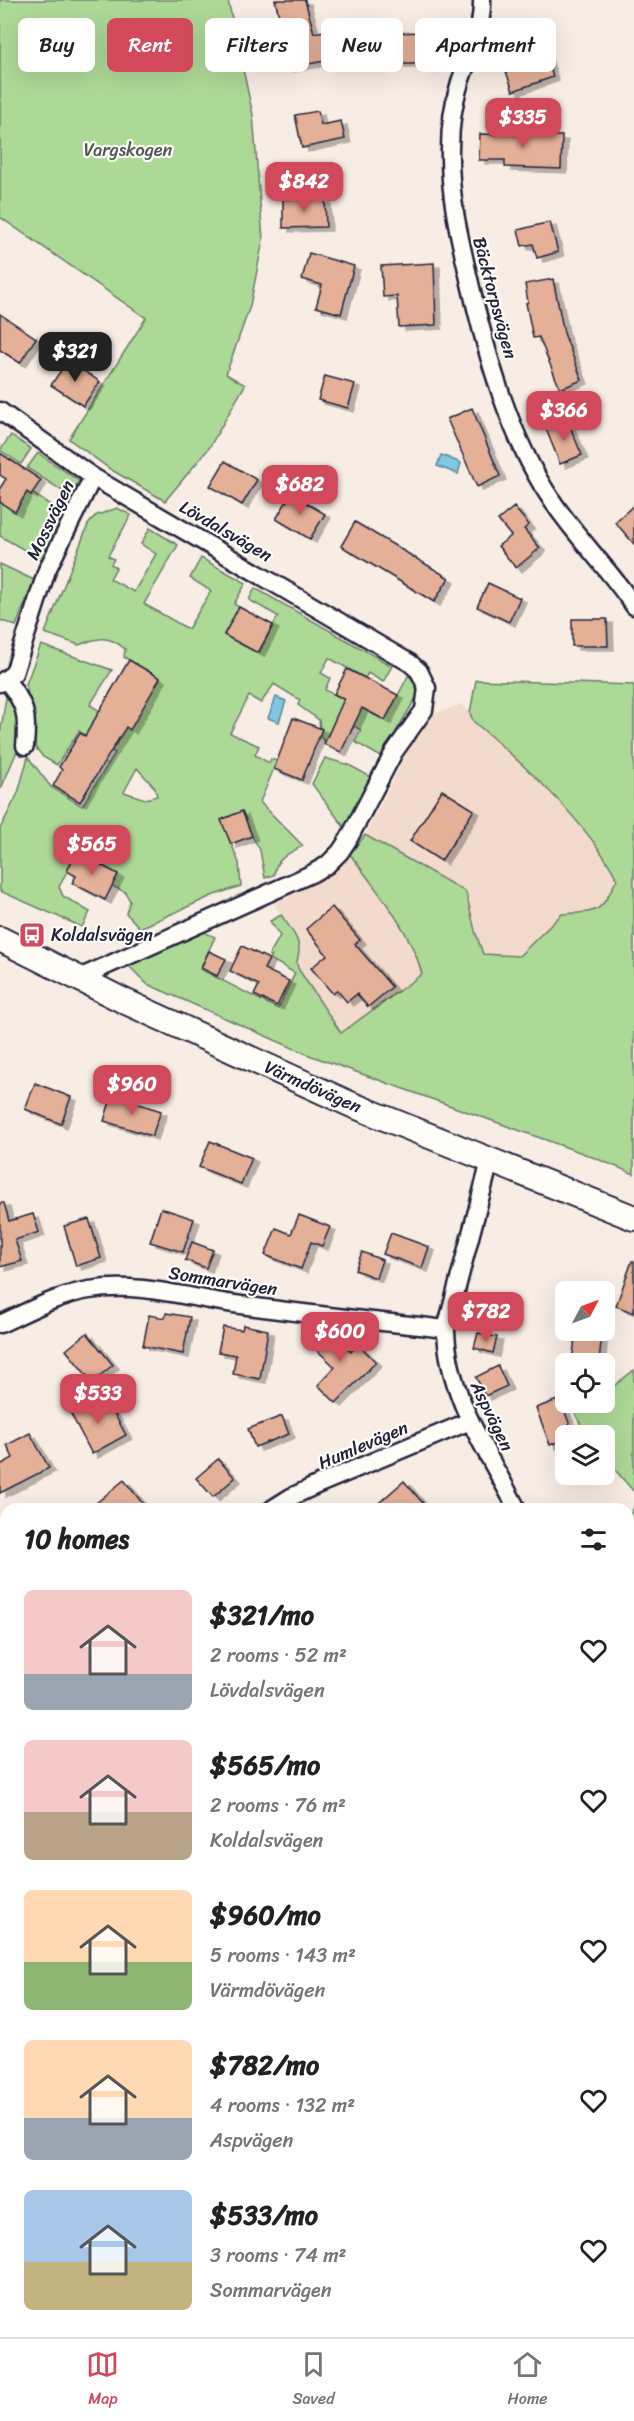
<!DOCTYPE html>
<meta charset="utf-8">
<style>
body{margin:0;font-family:Sriracha,sans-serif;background:#f6f6f6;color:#222;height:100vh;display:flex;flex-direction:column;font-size:22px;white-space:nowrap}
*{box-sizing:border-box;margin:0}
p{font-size:20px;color:#767676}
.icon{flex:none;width:33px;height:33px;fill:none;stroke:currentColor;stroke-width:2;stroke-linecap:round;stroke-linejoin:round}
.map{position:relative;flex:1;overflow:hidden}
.sheet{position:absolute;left:0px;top:1503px;width:634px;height:834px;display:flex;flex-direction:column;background:#fff;border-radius:18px 18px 0 0;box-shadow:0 6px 24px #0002}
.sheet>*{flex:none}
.banner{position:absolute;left:18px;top:18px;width:598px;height:54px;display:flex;gap:12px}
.needle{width:39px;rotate:49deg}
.tools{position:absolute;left:555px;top:1281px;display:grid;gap:12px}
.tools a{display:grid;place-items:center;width:60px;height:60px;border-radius:9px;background:#fff;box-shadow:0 6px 24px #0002;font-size:30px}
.price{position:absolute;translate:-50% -51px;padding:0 14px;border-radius:12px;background:#d1495b;color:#fff;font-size:20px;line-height:39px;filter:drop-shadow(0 2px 3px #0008)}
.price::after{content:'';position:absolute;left:50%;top:36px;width:18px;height:14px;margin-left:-9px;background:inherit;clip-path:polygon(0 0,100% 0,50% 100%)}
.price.selected{background:#222;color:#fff}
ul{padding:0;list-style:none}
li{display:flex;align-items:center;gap:18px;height:150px;padding:0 24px}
li span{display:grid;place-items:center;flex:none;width:168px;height:120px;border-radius:9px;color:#555}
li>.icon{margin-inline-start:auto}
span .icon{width:72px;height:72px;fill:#fffc;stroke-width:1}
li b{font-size:26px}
h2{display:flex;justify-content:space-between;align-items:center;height:72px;padding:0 24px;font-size:26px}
.pill{padding:0 21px;border-radius:9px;background:#fff;box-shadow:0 6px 24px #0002;font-size:21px;line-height:54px}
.pill.selected{background:#d1495b;color:#fff}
.menu{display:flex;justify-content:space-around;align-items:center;height:84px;border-top:2px solid #e0e0e0;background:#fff;font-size:16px;color:#767676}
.menu a{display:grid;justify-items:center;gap:3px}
.menu .selected{color:#d1495b}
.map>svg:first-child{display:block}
.built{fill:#f2dbcd}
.green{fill:#add997;stroke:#687e69;stroke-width:1.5;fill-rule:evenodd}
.water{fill:#7fc8e0;stroke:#5a869e;stroke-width:1.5}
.building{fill:#e4b098;stroke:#22223b;stroke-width:1.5;filter:url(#shadow)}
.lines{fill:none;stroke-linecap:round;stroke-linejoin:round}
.minor-casing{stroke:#22223b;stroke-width:21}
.secondary-casing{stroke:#22223b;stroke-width:28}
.minor{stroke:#fdfcf7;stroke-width:16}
.secondary{stroke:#fdfcf7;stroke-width:24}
.labels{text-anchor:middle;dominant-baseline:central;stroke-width:4.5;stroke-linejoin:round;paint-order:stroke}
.park-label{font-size:18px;fill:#4c5957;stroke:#fdfcf7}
.street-label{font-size:18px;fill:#22223b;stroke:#fdfcf7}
.poi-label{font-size:18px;fill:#22223b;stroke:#fdfcf7;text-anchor:start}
</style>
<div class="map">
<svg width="634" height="2337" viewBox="0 0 634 2337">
<defs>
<filter id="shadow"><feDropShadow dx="6" dy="4" stdDeviation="0" flood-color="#0004"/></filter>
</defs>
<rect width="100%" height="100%" fill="#f8ede4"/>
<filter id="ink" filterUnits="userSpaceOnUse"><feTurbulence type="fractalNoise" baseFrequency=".0167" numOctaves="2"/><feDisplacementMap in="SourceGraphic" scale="12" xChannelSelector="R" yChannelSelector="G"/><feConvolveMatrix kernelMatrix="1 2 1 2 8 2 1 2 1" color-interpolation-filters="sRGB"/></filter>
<g filter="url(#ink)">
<g class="built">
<polygon points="461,704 470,713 473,721 514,756 581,826 610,866 617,879 606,901 595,911 562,914 519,956 483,954 475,931 466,892 365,835 415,737 435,714"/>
<polygon points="350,854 393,914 417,957 422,974 341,1033 299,970 296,962 293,932 274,904"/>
</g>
<g class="green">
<polygon points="0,0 228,0 253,115 263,240 250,306 226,374 245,385 209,448 165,501 110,469 69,439 146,318 0,217"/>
<polygon points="11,435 31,449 21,464 0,450"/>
<polygon points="38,453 79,481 70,496 27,468"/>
<polygon points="27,492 31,495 32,493 66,515 42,560 0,536 0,502 15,511"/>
<path d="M117,508L131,515L108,556L114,559L111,564L116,568L110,579L134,592L156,554L141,544L150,528L178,545L144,604L188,629L211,591L190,578L201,558L246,583L234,604L239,607L224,634L259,653L278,616L249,600L255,588L392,666L383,682L368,673L365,678L329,658L321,673L330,678L325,690L385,720L408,676L416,680L419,693L381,757L355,742L361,730L354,726L350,733L333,725L325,741L321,738L319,720L298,705L300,700L274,684L261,703L249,696L230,733L259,746L255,755L269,763L271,759L277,761L260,802L303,846C289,853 275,859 274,875L265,878L260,850L252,836L243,812L222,820L239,863L241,886L214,895L140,928L126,913L130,901L125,892L112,886L118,874L77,852L59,887L63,896L90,912L82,927L0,891V829L18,793L28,757L51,787L82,806L115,753L79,731L57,765L43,757L32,743L31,709L26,684L41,645L112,670L90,705L130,729L160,678L124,657L125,649C109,635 98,637 79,645L45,633L88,525L95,516ZM137,768L155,788L157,796L145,799L124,792Z"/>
<polygon points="0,564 34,580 16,626 0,620"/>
<path d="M476,680L634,685V1174L585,1154L309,1055L147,984L125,962L202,931L215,937L200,969L278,1009L295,973L270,959L272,956L269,955L280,936L270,921L281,915C288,925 300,939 299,951C298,960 295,962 299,970L341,1033L422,974C411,930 376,890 350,854L365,835L466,892L475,931L483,954L519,956L562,914C600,911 599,915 617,879C588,822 521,762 473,721L470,713Z"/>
<polygon points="7,691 14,696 21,734 17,751 1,789 0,735"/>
<polygon points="325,758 349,765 371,777 353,815 344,827 312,784"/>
<polygon points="634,1370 634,1492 605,1458 604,1436 586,1435 571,1405 578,1403 604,1402 605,1393"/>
<polygon points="634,1508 634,1635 628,1629 628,1517"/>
<polygon points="0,1536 6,1536 6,1768 0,1764"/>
<polygon points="634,1963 634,2093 629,2096 628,1964"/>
<polygon points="634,2183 634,2238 629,2238 629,2185"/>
<polygon points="6,2225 6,2320 0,2322 0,2227"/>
</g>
<g class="water">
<polygon points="441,455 461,463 458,474 437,466"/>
<polygon points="276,697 286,701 279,722 268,718"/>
</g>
<g class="building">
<polygon points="275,0 305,0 314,33 329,30 361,35 357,55 287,68 281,40 285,39"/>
<polygon points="429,32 449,34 449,58 430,58 430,64 385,64 385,33"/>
<polygon points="544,49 553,77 513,91 503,63"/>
<polygon points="318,111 321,125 341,121 345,139 302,148 295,115"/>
<polygon points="516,130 547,131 547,136 562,136 561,169 505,167 505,160 479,160 480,134 515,135"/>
<polygon points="283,199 325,199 326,227 283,228"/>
<polygon points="550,222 558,252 537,258 533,244 522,246 518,230"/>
<polygon points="309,253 354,266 341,314 316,307 322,285 302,279"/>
<polygon points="434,263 436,325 399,327 397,296 383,297 381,266"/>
<polygon points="553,279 564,333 582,380 560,389 539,337 533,338 526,303 528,302 525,284"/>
<polygon points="0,314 36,338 20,363 0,350"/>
<polygon points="68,360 100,382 83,406 51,385"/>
<polygon points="325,376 355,384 348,408 318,400"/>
<polygon points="472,408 500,476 477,487 447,419"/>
<polygon points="567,420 582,455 560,464 546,429"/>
<polygon points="0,453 41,480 31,495 27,492 15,512 0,502 0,488 6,479 0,475"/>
<polygon points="225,461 257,480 242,505 210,486"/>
<polygon points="291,494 325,514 310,539 276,519"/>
<polygon points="634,505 634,544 615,522"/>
<polygon points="514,507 529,525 524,529 540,548 516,568 498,546 511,536 498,520"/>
<polygon points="355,522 449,578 434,602 341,546"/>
<polygon points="488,583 520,598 509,622 477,607"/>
<polygon points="239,607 273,625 258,653 224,635"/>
<polygon points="572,619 607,619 608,646 572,646"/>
<polygon points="129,660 160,678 130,730 126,727 80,802 53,786 62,770 59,767 80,733 85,736"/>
<polygon points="347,669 398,695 385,720 362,708 341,752 324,744 344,699 334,694"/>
<polygon points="293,718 322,729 302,780 274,769"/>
<polygon points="442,790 474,810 441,861 410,841"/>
<polygon points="242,811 252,836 231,844 221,820"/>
<polygon points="76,852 118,874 105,900 72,883 76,876 67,871"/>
<polygon points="332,907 360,940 355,944 392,987 368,1007 357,994 347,1002 337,990 333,994 311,968 327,955 306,929"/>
<polygon points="242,946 269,959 264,969 289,981 277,1006 254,995 259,985 230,971"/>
<polygon points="209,951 226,959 217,976 201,968"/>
<polygon points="35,1083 71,1097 61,1124 25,1109"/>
<polygon points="112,1095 161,1111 152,1136 104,1121"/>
<polygon points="210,1141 252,1158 241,1184 199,1167"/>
<polygon points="0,1203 4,1203 9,1221 33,1214 39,1232 15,1240 22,1261 0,1267"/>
<polygon points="161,1208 194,1219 183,1252 150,1242"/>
<polygon points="299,1215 330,1227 322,1246 311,1242 301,1269 265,1255 276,1228 291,1234"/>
<polygon points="89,1219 101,1258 76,1266 64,1226"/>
<polygon points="391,1233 429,1247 422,1268 383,1254"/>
<polygon points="192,1242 213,1250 206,1268 185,1260"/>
<polygon points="362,1252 382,1260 376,1278 355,1270"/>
<polygon points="632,1261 634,1261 634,1313 616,1306"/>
<polygon points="166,1313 190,1317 183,1354 143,1346 149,1315 165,1318"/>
<polygon points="243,1325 268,1330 260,1379 233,1374 236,1355 218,1352 223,1327 242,1330"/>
<polygon points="320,1326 325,1326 351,1352 358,1344 376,1362 336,1403 318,1385 335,1367 306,1340"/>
<polygon points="576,1330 602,1330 599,1364 572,1362"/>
<polygon points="87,1333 113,1365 92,1382 66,1350"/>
<polygon points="478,1333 497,1337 493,1353 474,1348"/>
<polygon points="498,1366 507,1386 485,1396 476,1377"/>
<polygon points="99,1396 106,1409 110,1406 126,1435 92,1454 70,1412"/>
<polygon points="560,1399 574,1436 566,1436 566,1439 550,1445 536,1408"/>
<polygon points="282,1416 289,1434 255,1447 248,1429"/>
<polygon points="30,1433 49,1468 0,1493 0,1465 13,1458 7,1445"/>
<polygon points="218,1459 235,1478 213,1497 196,1478"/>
<polygon points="124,1480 147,1509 89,1509"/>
<polygon points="404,1481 428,1509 372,1509"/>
</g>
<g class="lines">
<defs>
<g id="minor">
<path d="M482,0C483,29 469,56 460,82C453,104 450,127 450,149C449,194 459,236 469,279C486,353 510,440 553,502C578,539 610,570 634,606"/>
<polyline points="0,411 93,477 410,663 419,671 427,688 424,710 394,752 348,840 340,852 327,865 311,874 79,978"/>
<path d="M6,680C26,704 28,715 25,746"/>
<polyline points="0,683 14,673 47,570 93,477"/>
<path d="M490,1161L446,1329C447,1395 488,1452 517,1509"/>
<path d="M0,1324C29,1311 58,1295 89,1290C139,1282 185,1297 234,1304C304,1314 375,1321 446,1329"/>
<polyline points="272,1509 291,1497 319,1484 470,1421"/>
<polyline points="628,1655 634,1660"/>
<polyline points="628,1948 634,1947"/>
<polyline points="0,1957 3,1962"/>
<polyline points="628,2320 634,2311"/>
<polyline points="619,2337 622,2331"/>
</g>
<g id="secondary">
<polyline points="0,939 124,1001 350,1104 634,1218"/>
<polyline points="628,2118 634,2116"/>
<polyline points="628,2156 634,2154"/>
<polyline points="37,2337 48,2331"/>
<polyline points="111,2337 123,2331"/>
</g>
</defs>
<use href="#minor" class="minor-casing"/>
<use href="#secondary" class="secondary-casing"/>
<use href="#minor" class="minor"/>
<use href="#secondary" class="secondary"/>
</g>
</g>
<defs>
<symbol id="bus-square" viewBox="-11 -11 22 22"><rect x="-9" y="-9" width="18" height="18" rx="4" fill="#d1495b" stroke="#fdfcf7"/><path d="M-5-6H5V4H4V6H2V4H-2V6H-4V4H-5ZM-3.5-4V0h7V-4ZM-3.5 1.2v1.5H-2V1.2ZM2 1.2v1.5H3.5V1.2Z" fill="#fff"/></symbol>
</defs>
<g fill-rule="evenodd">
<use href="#bus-square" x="17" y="920" width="30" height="30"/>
</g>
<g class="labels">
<g class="park-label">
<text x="128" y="150">Vargskogen</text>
</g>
<g class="street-label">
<text transform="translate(495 298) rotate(75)">Bäcktorpsvägen</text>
<text transform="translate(50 520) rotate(-64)">Mossvägen</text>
<text transform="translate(226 531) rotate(30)">Lövdalsvägen</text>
<text transform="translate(313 1087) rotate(24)">Värmdövägen</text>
<text transform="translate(223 1281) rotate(9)">Sommarvägen</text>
<text transform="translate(492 1416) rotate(64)">Aspvägen</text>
<text transform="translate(363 1445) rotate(-23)">Humlevägen</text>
</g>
<g class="poi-label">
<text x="51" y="935">Koldalsvägen</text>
</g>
</g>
</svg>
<div class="tools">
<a><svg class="needle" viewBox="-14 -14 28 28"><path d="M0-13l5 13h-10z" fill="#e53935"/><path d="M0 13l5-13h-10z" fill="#767676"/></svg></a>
<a><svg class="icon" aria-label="locate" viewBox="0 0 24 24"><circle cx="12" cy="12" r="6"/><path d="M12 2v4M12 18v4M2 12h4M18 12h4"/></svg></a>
<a><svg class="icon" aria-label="layers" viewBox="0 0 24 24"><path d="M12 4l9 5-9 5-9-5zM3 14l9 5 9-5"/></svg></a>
</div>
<b class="price" style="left:523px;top:149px">$335</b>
<b class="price" style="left:304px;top:213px">$842</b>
<b class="price selected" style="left:75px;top:383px">$321</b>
<b class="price" style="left:564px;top:442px">$366</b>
<b class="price" style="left:300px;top:516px">$682</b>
<b class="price" style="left:92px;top:876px">$565</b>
<b class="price" style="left:132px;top:1116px">$960</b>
<b class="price" style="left:486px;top:1343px">$782</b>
<b class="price" style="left:340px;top:1363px">$600</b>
<b class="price" style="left:98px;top:1425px">$533</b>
<div class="banner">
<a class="pill">Buy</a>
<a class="pill selected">Rent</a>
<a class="pill">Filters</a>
<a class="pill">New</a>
<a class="pill">Apartment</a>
</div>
<section class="sheet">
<h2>10 homes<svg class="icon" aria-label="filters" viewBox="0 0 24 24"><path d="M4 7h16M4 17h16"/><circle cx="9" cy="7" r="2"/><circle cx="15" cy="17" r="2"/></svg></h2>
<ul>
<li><span style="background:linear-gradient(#f6c9c9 70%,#9aa5b1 0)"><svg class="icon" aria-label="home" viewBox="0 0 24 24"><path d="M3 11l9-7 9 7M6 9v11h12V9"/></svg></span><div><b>$321/mo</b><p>2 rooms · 52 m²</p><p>Lövdalsvägen</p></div><svg class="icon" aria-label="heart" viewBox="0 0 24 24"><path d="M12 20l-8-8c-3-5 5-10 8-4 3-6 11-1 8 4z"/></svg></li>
<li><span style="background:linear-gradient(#f6c9c9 60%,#b9a48a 0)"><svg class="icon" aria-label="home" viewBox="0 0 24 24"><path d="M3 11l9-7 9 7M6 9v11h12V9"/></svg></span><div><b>$565/mo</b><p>2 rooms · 76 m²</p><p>Koldalsvägen</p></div><svg class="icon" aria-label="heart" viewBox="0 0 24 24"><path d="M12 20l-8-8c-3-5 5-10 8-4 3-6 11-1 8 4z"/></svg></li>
<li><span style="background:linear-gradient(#ffd9b3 60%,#8fb573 0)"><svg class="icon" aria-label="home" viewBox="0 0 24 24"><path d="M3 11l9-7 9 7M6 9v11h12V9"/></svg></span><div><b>$960/mo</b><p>5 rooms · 143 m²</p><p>Värmdövägen</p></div><svg class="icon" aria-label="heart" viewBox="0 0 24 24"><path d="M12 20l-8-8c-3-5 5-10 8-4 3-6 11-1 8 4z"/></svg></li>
<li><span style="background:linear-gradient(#ffd9b3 65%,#9aa5b1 0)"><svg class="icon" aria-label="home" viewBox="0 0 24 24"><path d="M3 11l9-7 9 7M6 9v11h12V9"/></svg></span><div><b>$782/mo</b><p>4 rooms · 132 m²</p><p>Aspvägen</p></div><svg class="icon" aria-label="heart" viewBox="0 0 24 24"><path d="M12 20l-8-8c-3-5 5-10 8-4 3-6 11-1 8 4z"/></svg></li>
<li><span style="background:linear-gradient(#a9c7e8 60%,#c2b280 0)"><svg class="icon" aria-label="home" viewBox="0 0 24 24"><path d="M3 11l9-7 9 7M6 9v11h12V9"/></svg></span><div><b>$533/mo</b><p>3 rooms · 74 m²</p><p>Sommarvägen</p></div><svg class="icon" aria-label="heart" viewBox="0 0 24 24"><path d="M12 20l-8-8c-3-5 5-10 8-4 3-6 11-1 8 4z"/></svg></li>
</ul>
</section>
</div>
<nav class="menu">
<a class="selected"><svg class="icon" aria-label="map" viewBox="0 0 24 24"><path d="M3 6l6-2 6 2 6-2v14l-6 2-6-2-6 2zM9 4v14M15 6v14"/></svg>Map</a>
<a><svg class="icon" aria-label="saved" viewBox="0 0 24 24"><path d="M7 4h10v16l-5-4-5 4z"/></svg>Saved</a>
<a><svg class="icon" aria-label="home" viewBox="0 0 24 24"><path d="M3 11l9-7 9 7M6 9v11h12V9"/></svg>Home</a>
</nav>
